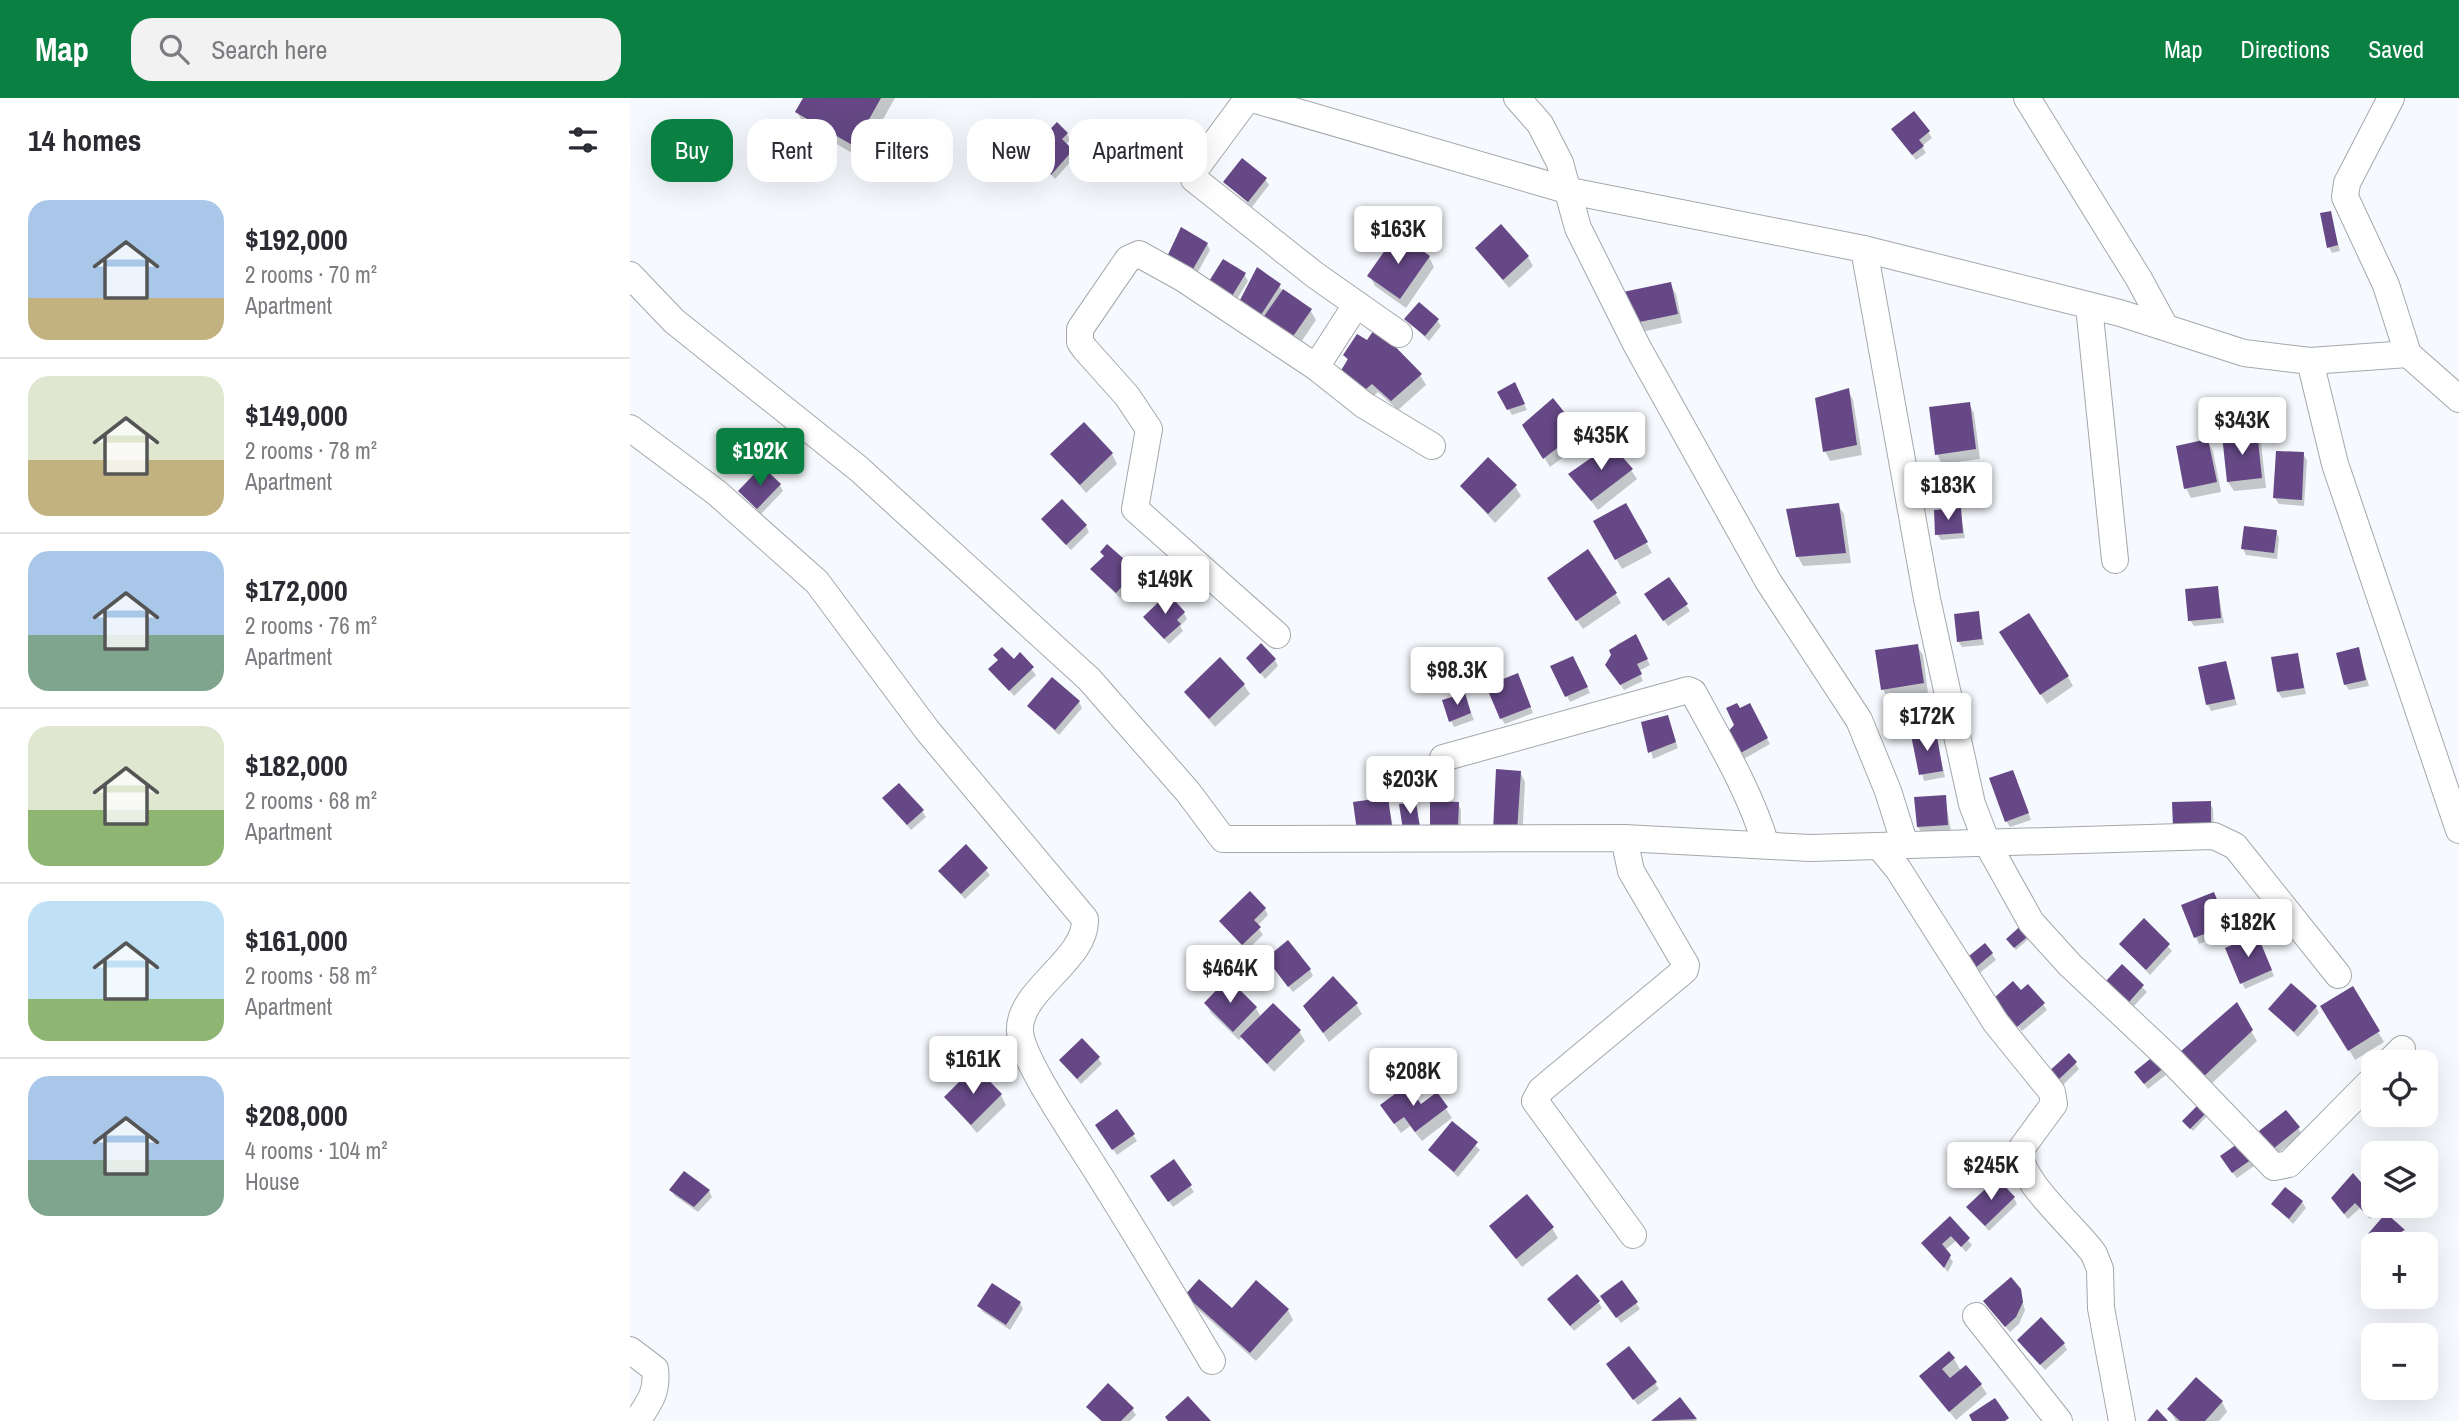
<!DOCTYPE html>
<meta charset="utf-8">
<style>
body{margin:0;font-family:"Archivo Narrow",sans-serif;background:#f2f2f3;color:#2b2b33;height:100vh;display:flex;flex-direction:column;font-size:26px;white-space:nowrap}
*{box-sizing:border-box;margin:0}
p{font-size:23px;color:#7c7c81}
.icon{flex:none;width:38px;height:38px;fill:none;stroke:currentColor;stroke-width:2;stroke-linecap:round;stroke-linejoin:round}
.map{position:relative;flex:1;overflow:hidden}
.side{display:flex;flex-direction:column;background:#fff;width:630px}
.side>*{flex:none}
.banner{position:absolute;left:21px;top:21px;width:665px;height:63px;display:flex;gap:14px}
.tools{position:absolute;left:1731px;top:952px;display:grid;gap:14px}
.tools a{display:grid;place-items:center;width:77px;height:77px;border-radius:14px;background:#fff;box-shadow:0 7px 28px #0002;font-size:35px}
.price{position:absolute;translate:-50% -60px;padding:0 16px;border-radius:7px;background:#fff;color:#222;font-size:23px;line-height:46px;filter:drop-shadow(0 2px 4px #0008)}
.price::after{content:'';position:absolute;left:50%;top:42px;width:21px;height:16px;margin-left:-10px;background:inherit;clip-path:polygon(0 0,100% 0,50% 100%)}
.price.current{background:#0b8043;color:#fff}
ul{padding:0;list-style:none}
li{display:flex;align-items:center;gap:21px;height:175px;padding:0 28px}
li+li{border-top:2px solid #e1e1e2}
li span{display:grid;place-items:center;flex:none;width:196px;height:140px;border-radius:21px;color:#555}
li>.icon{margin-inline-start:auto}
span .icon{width:84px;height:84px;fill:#fffc;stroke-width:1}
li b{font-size:30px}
h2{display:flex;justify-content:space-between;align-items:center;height:84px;padding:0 28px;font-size:30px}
.tag{padding:0 24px;border-radius:21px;background:#fff;box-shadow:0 7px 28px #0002;font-size:24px;line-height:63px}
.tag.current{background:#0b8043;color:#fff}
header{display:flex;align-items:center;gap:42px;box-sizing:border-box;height:98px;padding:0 35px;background:#0b8043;color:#fff}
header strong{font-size:33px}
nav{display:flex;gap:38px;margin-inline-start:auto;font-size:24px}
.search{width:490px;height:63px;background:#f2f2f3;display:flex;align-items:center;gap:18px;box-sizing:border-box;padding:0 24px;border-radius:21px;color:#7c7c81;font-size:26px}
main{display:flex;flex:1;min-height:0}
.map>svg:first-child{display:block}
.shadow{fill:#0003}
.building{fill:#654885}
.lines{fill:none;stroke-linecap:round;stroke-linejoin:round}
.minor-casing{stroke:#a4a8ab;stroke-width:28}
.minor{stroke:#fff;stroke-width:26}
</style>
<header>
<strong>Map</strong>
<div class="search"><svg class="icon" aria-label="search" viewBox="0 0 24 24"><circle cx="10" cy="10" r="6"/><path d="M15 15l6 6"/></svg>Search here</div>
<nav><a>Map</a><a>Directions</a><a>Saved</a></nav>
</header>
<main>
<section class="side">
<h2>14 homes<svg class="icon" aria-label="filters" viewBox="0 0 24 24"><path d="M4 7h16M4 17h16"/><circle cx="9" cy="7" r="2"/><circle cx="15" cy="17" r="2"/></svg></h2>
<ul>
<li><span style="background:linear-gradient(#a9c7e8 70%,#c2b280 0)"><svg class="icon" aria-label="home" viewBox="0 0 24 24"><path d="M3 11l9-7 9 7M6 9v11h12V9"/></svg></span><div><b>$192,000</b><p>2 rooms · 70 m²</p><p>Apartment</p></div></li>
<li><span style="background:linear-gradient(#dfe7d0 60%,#c2b280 0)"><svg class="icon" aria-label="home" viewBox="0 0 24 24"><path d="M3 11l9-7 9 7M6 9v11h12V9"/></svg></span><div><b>$149,000</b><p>2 rooms · 78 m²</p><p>Apartment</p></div></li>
<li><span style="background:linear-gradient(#a9c7e8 60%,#7fa58c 0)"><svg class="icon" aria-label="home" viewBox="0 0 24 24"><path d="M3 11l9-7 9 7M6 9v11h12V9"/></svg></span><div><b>$172,000</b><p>2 rooms · 76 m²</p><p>Apartment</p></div></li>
<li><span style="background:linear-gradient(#dfe7d0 60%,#8fb573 0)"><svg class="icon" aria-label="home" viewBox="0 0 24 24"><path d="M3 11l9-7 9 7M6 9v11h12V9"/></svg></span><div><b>$182,000</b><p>2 rooms · 68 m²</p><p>Apartment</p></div></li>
<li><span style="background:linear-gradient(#bfe0f5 70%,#8fb573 0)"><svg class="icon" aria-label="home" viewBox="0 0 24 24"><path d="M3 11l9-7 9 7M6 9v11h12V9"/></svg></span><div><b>$161,000</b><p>2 rooms · 58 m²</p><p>Apartment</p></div></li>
<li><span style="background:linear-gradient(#a9c7e8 60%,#7fa58c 0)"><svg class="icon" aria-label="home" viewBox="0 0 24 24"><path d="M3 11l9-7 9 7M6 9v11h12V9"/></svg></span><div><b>$208,000</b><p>4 rooms · 104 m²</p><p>House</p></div></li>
</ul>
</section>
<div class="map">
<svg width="1829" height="1323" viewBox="0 0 1829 1323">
<rect width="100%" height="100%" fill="#f6f9fd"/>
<g class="shadow">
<polygon points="175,0 265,0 231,60 175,28 167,14"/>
<polygon points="1298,34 1302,40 1292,48 1296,55 1286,62 1267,37"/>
<polygon points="437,36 440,42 435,47 445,59 425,81 401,53"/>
<polygon points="635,81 639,87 622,109 595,84"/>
<polygon points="1700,115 1710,153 1702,155 1699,149"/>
<polygon points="577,146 580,152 563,183 540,170"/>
<polygon points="847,151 898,159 903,168 879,190"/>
<polygon points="799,159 804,169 776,210 745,188 740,178"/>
<polygon points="614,176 618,183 603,208 582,194"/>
<polygon points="1040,186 1046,196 1052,225 1007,235 1001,225"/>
<polygon points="649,187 652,193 680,212 686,222 665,253 610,206"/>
<polygon points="777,222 807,222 811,228 799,243"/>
<polygon points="715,257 790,277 796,287 768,312 748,294 736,305"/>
<polygon points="887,292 897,312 882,317 869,294"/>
<polygon points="1218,292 1223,302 1232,357 1200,363 1195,353"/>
<polygon points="923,302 947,336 934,346 939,355 920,369 894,327"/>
<polygon points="1339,306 1344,315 1350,361 1312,366 1307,356"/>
<polygon points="1626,335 1631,344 1636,390 1604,393 1598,384"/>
<polygon points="1577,343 1583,353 1591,394 1561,400 1556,390"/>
<polygon points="423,356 482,356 487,366 456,395"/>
<polygon points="1673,356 1677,362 1674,408 1649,406 1645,400"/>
<polygon points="1001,372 1007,381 968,412 941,377"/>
<polygon points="150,387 153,393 131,416 110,394"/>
<polygon points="832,388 885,388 891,398 865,425"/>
<polygon points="995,407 1022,455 992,471 965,424"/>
<polygon points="1208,407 1214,416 1221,465 1173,468 1168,459"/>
<polygon points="1330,411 1335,440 1311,442 1307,436"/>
<polygon points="417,427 456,428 459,434 441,452"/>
<polygon points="1646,433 1649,440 1647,461 1616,457 1613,451"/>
<polygon points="472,454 500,469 504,475 495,486 498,491 490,500 462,472 475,459"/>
<polygon points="1587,489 1594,525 1564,528 1560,522"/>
<polygon points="925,490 985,495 991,505 953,531"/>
<polygon points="1020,502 1056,507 1060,513 1038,528"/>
<polygon points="554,515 557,521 550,528 553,533 539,546 519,525"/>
<polygon points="1348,515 1354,547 1332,549 1328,543"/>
<polygon points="1005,538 1020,567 1009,573 1013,583 994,592 981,573 987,546"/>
<polygon points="1377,544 1438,579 1443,588 1417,606"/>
<polygon points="1287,548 1293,557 1298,595 1258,601 1253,591"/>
<polygon points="1728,551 1739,588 1719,592 1715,586"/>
<polygon points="1667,556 1676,596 1652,600 1648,594"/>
<polygon points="390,557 406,577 384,598 361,571 384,563"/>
<polygon points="618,560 645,562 648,568 635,581"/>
<polygon points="1596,565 1607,607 1581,613 1578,607"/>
<polygon points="946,566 960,595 940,604 922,569"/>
<polygon points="891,583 903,615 875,626 871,620"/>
<polygon points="614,587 620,596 585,629 556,595"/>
<polygon points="834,597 844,622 824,629 821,623"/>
<polygon points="449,604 452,610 429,637 399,608"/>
<polygon points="1119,607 1140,646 1110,663 1106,627 1110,612"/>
<polygon points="1037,619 1048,650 1023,661 1014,625"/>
<polygon points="1305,634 1315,679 1294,683 1283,639"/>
<polygon points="890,674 895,684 892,744 870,742"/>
<polygon points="1383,674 1401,722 1380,729 1376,723"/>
<polygon points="1315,699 1321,733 1292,735 1288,729"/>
<polygon points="254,700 292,713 296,719 281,732"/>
<polygon points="757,701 764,733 732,739"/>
<polygon points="785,705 792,736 778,738"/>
<polygon points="828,705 831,712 831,735 805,734"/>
<polygon points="1580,705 1583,711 1584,734 1548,735"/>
<polygon points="336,749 360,777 335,801 314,779"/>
<polygon points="1586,802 1599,834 1569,846 1553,808"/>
<polygon points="635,811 638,817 627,828 633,837 617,852 595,829"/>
<polygon points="1514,823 1542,853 1520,877 1491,846"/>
<polygon points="1401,836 1402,838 1386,852 1379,844"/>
<polygon points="1630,844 1644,878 1615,891 1612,885"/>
<polygon points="1362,856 1366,862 1347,877 1336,863"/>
<polygon points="641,867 680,872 683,878 663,894"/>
<polygon points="1492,869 1517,894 1503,909 1482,890"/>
<polygon points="1722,890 1754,944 1725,962 1693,908"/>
<polygon points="1391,894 1413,906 1417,912 1392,933 1369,906"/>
<polygon points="576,905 626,910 631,919 669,933 675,943 644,974 612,939 609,942 581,915"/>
<polygon points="726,906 732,916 699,944 675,908"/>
<polygon points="1606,907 1627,943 1579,988 1558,964"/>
<polygon points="1686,909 1689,915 1668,939 1640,911"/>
<polygon points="1439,957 1449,971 1429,991 1421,983"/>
<polygon points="468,960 472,966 451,986 431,963"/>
<polygon points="1525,960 1537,976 1518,991 1510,981"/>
<polygon points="806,996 822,1020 792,1043 780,1028 771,1035 758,1017 790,1008"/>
<polygon points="371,997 376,1007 347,1035 316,1000"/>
<polygon points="1570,1008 1578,1017 1563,1033 1555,1026"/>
<polygon points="822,1025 850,1052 828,1079 800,1052"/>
<polygon points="1668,1030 1672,1036 1647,1056 1635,1040"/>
<polygon points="470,1034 503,1037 507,1043 487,1057"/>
<polygon points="1612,1044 1627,1066 1607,1080 1595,1065"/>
<polygon points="544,1063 564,1094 543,1109 526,1084"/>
<polygon points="41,1092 79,1093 82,1099 68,1114 45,1098"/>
<polygon points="1384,1100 1387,1106 1359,1133 1338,1109"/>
<polygon points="1743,1101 1743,1108 1749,1108 1751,1112 1740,1121 1730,1110 1718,1121 1706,1106"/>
<polygon points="1672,1104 1676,1110 1663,1126 1643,1106"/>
<polygon points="1757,1118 1777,1139 1766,1146 1745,1146 1739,1138"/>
<polygon points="1320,1121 1342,1147 1336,1154 1326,1143 1315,1152 1323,1164 1318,1174 1297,1151"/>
<polygon points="861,1128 922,1130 928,1140 892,1169"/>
<polygon points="1389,1192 1395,1212 1389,1226 1380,1234 1359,1209"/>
<polygon points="557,1197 602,1212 658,1212 663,1222 626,1263 563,1207"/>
<polygon points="968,1204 972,1210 944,1233 923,1207"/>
<polygon points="390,1205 393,1211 380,1232 353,1214 349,1208"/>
<polygon points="976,1205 1006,1205 1010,1211 991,1225"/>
<polygon points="1389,1242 1434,1246 1437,1252 1415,1272"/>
<polygon points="1324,1261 1331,1273 1351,1287 1357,1296 1326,1322 1292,1279"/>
<polygon points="982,1273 1025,1285 1029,1291 1008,1307"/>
<polygon points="1050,1301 1067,1323 1023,1323"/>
<polygon points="1592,1304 1597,1314 1589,1323 1546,1323 1539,1311"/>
<polygon points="458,1309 502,1311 506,1317 500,1323 471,1323"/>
</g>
<g class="building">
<polygon points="173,0 251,0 224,48 165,14"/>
<polygon points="1284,13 1300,33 1289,42 1294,48 1282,57 1261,31"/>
<polygon points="427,24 438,35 432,41 443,52 421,77 399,53"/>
<polygon points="612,60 637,80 618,104 593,84"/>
<polygon points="1701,113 1708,147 1697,150 1690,115"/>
<polygon points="871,126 899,158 873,182 845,150"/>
<polygon points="551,129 578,145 559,178 535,163"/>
<polygon points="767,135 800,158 770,201 737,178"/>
<polygon points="593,161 616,175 599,203 576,188"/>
<polygon points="627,169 651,186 629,220 608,206"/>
<polygon points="1041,184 1048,216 1000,226 993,194"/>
<polygon points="653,191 682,211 659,244 630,224"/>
<polygon points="789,204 809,221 795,238 774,221"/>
<polygon points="746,229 792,276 761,303 742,286 730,296 710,274 718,261 713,257 727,236 737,242"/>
<polygon points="885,284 895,306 877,312 867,294"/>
<polygon points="1219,290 1227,347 1193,354 1185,300"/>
<polygon points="923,300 943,325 929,336 935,344 913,361 892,327"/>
<polygon points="1340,304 1346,351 1305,357 1299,309"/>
<polygon points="454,324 483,355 450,387 420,356"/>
<polygon points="1627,333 1632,380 1597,384 1592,337"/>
<polygon points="1578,341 1587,384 1554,391 1546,348"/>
<polygon points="981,346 1003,371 961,403 938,376"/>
<polygon points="1646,353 1674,354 1672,402 1643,400"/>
<polygon points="858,359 887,387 858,416 830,388"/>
<polygon points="132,368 151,386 127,411 108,393"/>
<polygon points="432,401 457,427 436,447 411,421"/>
<polygon points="996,405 1018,444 985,462 963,423"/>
<polygon points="1209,405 1216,455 1166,459 1156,411"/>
<polygon points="1331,410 1333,435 1305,437 1304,412"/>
<polygon points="1614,428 1647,432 1644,455 1611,451"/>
<polygon points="477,446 502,468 491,480 496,484 486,495 460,471 474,458 470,454"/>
<polygon points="958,451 987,495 946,523 917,480"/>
<polygon points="1039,479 1058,506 1033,523 1014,496"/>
<polygon points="1588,488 1591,520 1558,523 1555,491"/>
<polygon points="538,495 555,514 547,522 551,526 534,541 513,519"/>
<polygon points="1349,513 1352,541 1327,544 1324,516"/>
<polygon points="1399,515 1439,578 1410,597 1369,534"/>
<polygon points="1006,536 1018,561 1007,566 1012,576 990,587 975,567 981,557 979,552"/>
<polygon points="631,545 646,561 630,576 616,560"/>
<polygon points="1288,546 1294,585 1251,592 1245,552"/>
<polygon points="372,549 384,561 390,554 404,569 379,593 358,571 368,562 363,557"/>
<polygon points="1729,549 1736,582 1714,587 1706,555"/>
<polygon points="1668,555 1674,590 1647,594 1641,559"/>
<polygon points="943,558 958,589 935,599 920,568"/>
<polygon points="590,559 615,586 579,621 554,594"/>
<polygon points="1596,563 1605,601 1576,607 1568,569"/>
<polygon points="888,575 901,609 870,621 856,588"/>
<polygon points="422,579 450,603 425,632 397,608"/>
<polygon points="835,595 841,615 819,624 812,602"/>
<polygon points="1107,605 1110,610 1120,605 1138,640 1105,658 1095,637 1104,627 1096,610"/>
<polygon points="1038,617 1046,644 1018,655 1011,624"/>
<polygon points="1306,633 1313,673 1289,677 1281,637"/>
<polygon points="866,671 891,673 887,734 863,733"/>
<polygon points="1383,672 1399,715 1375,724 1359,680"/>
<polygon points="269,685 294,712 277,727 252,700"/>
<polygon points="1316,697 1318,727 1287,729 1284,699"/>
<polygon points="758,699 762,728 727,733 723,704"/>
<polygon points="800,703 829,704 828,729 800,728"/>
<polygon points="1581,703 1581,729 1543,729 1542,704"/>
<polygon points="786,704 790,730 773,732 769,706"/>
<polygon points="336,746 358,770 331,796 308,773"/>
<polygon points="620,793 636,810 624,822 631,829 612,847 589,823"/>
<polygon points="1584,794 1597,827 1564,840 1551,807"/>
<polygon points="1514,820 1540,846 1516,872 1489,846"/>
<polygon points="1394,825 1402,835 1384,850 1376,841"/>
<polygon points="1627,836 1642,872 1610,886 1595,850"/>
<polygon points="658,842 681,871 658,889 636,860"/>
<polygon points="1355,845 1363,855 1343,872 1334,862"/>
<polygon points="1492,866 1514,887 1499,904 1476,883"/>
<polygon points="703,878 728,905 693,935 673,908"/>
<polygon points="598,880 627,909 603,934 574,905"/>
<polygon points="1383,883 1391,892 1398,886 1415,905 1387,929 1364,900"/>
<polygon points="1661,885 1687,908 1664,934 1638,911"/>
<polygon points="1723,888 1750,933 1718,953 1690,908"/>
<polygon points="1607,904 1623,932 1572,980 1550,954"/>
<polygon points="643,905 671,932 637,966 610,938"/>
<polygon points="452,940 470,959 447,981 429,962"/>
<polygon points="1439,955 1447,964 1424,986 1416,976"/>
<polygon points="1525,957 1535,969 1514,986 1504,974"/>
<polygon points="345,968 372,996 341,1027 314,999"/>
<polygon points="777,987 791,1006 807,994 818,1009 785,1034 774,1019 764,1026 750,1007"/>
<polygon points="1570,1005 1578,1013 1560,1031 1552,1023"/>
<polygon points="487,1011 505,1036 482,1052 465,1027"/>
<polygon points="1656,1012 1670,1029 1643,1051 1629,1033"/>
<polygon points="822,1023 848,1044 824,1074 798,1052"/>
<polygon points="1613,1042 1625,1059 1602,1075 1590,1058"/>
<polygon points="544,1061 562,1087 538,1104 520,1078"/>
<polygon points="54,1073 80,1092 64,1109 39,1092"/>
<polygon points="1723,1075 1743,1098 1743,1108 1746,1108 1736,1116 1725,1105 1714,1116 1701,1100"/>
<polygon points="1367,1080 1385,1099 1355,1128 1336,1109"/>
<polygon points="1655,1089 1673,1103 1659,1121 1641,1106"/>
<polygon points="897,1096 924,1129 886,1161 859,1128"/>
<polygon points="1756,1115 1775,1132 1761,1139 1769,1146 1747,1146 1737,1137"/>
<polygon points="1320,1118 1340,1140 1331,1149 1321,1138 1312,1146 1321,1157 1314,1170 1291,1145"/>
<polygon points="947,1176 970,1203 940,1228 917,1201"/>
<polygon points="1381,1179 1391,1191 1393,1204 1386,1219 1375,1229 1353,1203"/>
<polygon points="569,1181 602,1210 626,1182 659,1211 620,1255 555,1197"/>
<polygon points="992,1182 1008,1204 986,1220 970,1198"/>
<polygon points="362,1185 391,1204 376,1227 347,1208"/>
<polygon points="1411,1219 1435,1245 1410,1267 1387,1242"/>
<polygon points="999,1248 1027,1284 1003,1302 976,1266"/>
<polygon points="1319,1253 1325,1260 1312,1271 1320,1280 1336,1267 1352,1286 1319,1314 1289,1278"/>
<polygon points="1566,1279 1593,1303 1575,1323 1550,1323 1537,1311"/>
<polygon points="478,1285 504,1310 491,1323 472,1323 456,1309"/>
<polygon points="558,1298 581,1323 538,1323 535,1319"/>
<polygon points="1050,1299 1067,1321 1021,1323"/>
<polygon points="1365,1300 1379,1320 1375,1323 1342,1323 1339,1317"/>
<polygon points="1527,1311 1538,1323 1517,1323"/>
</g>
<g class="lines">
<defs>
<g id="minor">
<polyline points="618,0 564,73 564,81 685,177 769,236"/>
<polyline points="619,0 940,93 1234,151 1490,215 1614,255 1680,263 1778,256"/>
<polyline points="887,0 910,26 930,65 948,130 1007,248 1138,483 1229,622 1258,693 1275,747"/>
<polyline points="1397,0 1509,181 1534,227"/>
<polyline points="1761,0 1717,85 1715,99 1756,187 1778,256 1829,301"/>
<polyline points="1234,151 1297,501 1342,706 1357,745 1401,824 1440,867 1539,960 1644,1069 1659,1066 1743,981"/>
<polyline points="0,177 44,223 229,371 459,581 558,694 593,741 994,740 1180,750 1584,738 1605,748 1708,877"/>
<polyline points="1459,208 1485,462"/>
<polyline points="1680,263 1705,366 1829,732"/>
<polyline points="686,269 734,307 802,348"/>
<path d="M0,330L87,395L187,484L297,632L455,821C457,862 388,892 390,933C391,961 449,1044 466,1072C506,1135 544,1199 582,1263"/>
<polyline points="647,537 505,411 519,331 497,298 455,251 450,244 450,231 498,161 509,156 554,181 686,269 726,207"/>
<path d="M813,660L1058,592L1063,594C1090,644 1120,693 1136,747"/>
<polyline points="994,740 1001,773 1056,867 1055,872 911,992 905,1003 1003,1137"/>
<path d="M1249,748L1268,771L1366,925L1422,994L1424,1006L1391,1051C1384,1079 1447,1131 1464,1156L1470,1171L1471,1210L1492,1323"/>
<polyline points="1759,964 1772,951"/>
<polyline points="1346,1218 1429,1323"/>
<path d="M0,1252L25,1271C28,1294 19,1305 7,1323"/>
</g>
</defs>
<use href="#minor" class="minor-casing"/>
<use href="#minor" class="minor"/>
</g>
</svg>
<div class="tools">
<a><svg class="icon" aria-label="locate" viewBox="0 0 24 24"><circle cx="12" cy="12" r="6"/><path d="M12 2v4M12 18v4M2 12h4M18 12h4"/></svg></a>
<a><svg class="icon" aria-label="layers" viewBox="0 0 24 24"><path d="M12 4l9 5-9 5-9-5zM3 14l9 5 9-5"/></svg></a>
<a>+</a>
<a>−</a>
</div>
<b class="price" style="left:768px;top:168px">$163K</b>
<b class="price" style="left:1612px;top:359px">$343K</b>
<b class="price" style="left:971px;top:374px">$435K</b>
<b class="price current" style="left:130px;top:390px">$192K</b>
<b class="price" style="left:1318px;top:424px">$183K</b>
<b class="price" style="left:535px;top:518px">$149K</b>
<b class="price" style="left:827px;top:609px">$98.3K</b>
<b class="price" style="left:1297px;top:655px">$172K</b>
<b class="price" style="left:780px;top:718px">$203K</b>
<b class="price" style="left:1618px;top:861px">$182K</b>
<b class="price" style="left:600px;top:907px">$464K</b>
<b class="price" style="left:343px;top:998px">$161K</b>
<b class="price" style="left:783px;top:1010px">$208K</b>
<b class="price" style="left:1361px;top:1104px">$245K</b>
<div class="banner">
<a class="tag current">Buy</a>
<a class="tag">Rent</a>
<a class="tag">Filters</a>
<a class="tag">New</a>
<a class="tag">Apartment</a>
</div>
</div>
</main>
